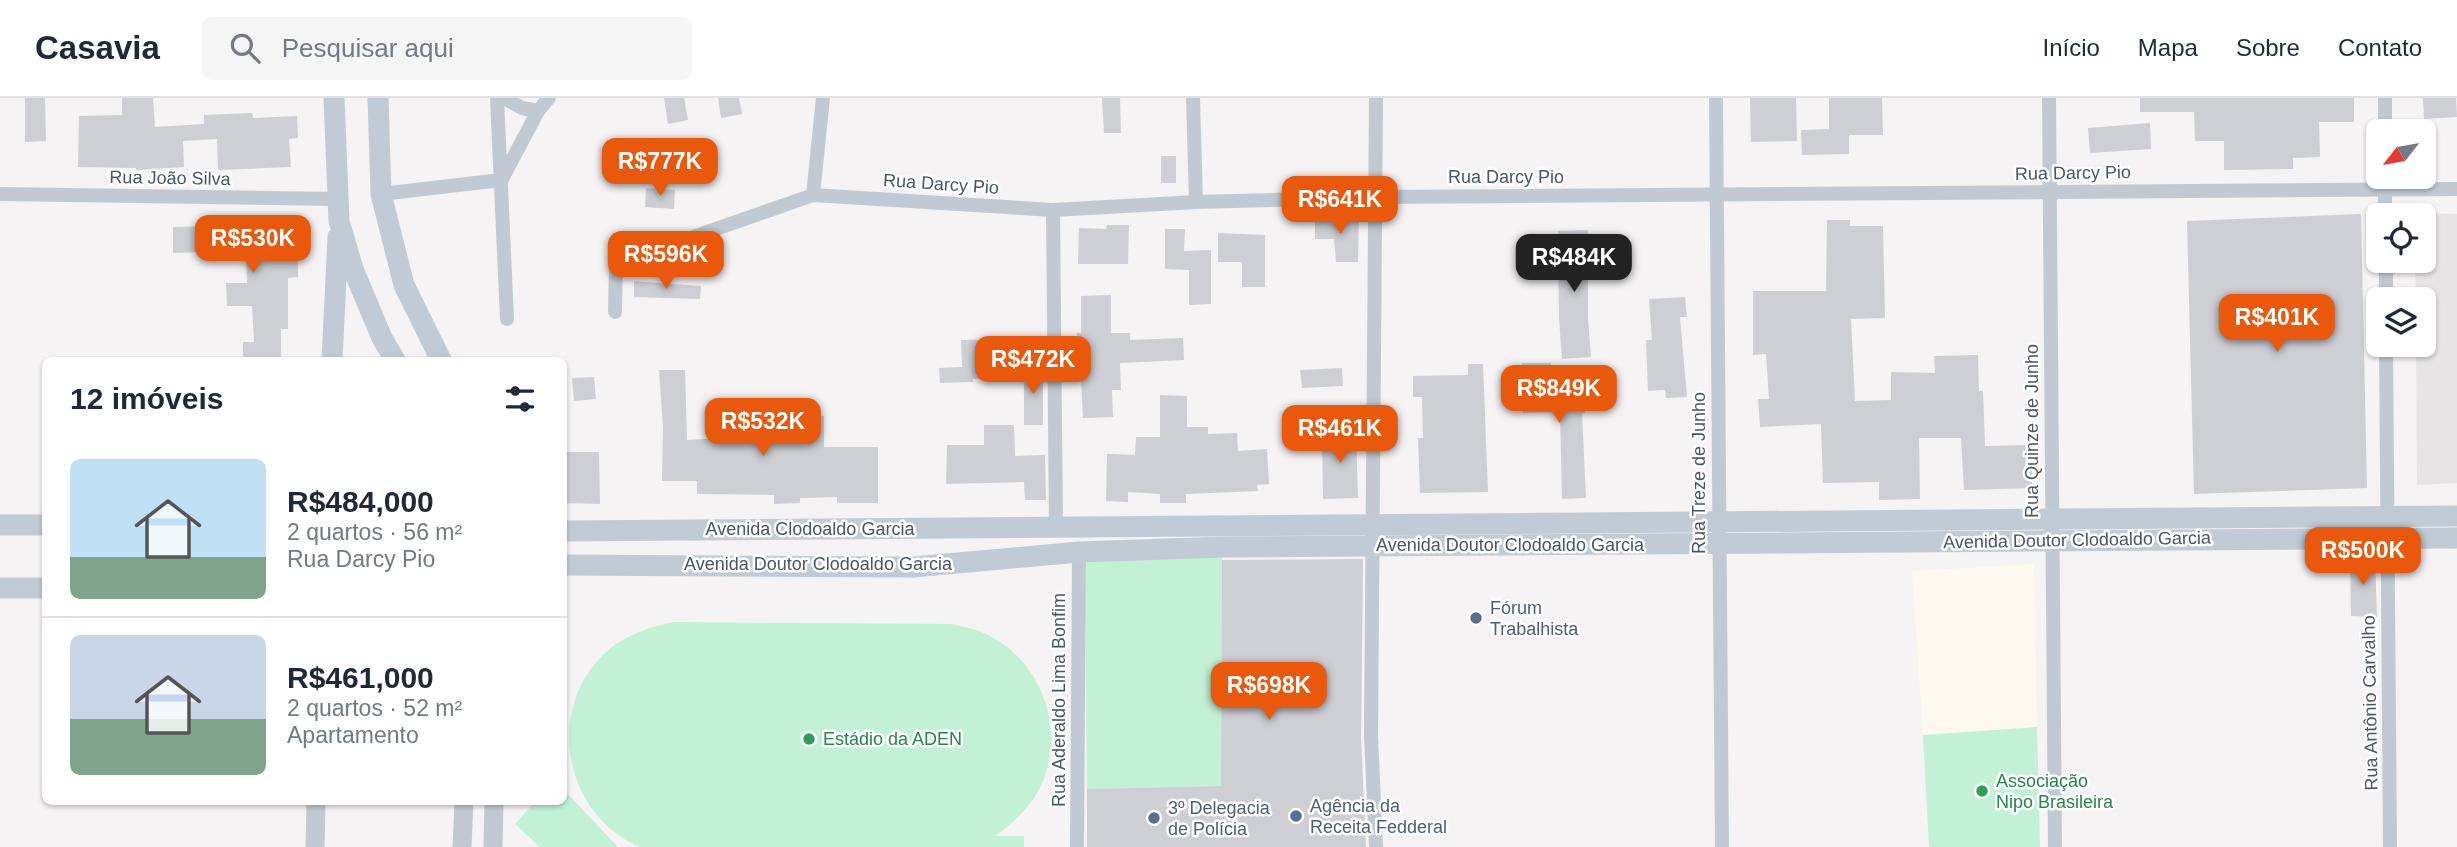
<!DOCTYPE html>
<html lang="pt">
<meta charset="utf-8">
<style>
body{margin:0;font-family:Helvetica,sans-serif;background:#f6f6f7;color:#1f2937;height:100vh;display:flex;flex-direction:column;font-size:26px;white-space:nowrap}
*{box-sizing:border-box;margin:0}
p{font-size:23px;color:#747a83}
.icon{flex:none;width:38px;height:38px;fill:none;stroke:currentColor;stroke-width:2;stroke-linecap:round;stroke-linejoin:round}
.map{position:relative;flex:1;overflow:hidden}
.side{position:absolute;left:42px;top:259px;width:525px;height:448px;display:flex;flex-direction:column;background:#fff;border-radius:10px;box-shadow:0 2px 5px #0004}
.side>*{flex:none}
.needle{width:46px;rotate:239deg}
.fabs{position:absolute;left:2366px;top:21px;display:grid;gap:14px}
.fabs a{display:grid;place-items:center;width:70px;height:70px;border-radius:10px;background:#fff;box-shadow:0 2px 5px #0004;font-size:35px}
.price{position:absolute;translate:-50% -60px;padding:0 16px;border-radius:14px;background:#ea580c;color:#fff;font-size:23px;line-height:46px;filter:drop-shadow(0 2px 4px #0008)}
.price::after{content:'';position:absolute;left:50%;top:42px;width:21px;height:16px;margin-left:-10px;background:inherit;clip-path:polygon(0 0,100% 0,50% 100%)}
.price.selected{background:#222;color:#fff}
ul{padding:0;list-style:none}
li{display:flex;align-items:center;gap:21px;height:175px;padding:0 28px}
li+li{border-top:2px solid #e0e1e3}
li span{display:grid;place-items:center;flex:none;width:196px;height:140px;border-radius:10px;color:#555}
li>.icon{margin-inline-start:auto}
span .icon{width:84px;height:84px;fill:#fffc;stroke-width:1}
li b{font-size:30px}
h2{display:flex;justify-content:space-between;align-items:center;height:84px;padding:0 28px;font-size:30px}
header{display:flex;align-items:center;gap:42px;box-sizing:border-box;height:98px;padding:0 35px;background:#fff;border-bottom:2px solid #e0e1e3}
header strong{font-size:33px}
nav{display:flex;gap:38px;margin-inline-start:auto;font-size:24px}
.search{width:490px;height:63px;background:#f6f6f7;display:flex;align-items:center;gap:18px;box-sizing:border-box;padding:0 24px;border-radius:10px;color:#747a83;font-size:26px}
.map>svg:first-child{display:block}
.commercial{fill:#fdf9ef}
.education{fill:#e6e4e5}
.green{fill:#c3f1d5}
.building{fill:#cdcfd5}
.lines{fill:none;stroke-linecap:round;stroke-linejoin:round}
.minor{stroke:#c1cad2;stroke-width:14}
.tertiary{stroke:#c1cad2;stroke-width:19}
.secondary{stroke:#c1cbd6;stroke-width:21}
.service-dot{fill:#5c6f8a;stroke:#fff;stroke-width:2.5}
.leisure-dot{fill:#2e9e5b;stroke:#fff;stroke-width:2.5}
.labels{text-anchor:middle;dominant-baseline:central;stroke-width:5;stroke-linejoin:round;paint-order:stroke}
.street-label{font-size:18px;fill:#4a5661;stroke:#fff}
.service-label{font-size:18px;fill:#4e5e75;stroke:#fff;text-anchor:start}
.leisure-label{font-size:18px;fill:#27864d;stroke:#fff;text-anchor:start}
</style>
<header>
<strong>Casavia</strong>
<div class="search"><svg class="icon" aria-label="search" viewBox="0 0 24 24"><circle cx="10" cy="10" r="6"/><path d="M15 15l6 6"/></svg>Pesquisar aqui</div>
<nav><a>Início</a><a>Mapa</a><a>Sobre</a><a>Contato</a></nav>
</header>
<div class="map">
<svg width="2457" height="749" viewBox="0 0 2457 749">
<rect width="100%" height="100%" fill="#f5f3f3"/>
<polygon class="commercial" points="2034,466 2037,629 1923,637 1912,473"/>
<polygon class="education" points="2415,115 2457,116 2457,385 2417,387 2416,247 2424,247 2424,201 2416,201 2415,163 2424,163 2424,117 2415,117"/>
<g class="green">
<polygon points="1222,454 1221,688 1087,691 1085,478 1087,460"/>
<path d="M673,524L952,526C964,529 977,531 988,537C1047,566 1070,645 1034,700C1023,716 1010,727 995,738H1024V749H640C566,718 545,617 601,559C620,539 646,530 673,524Z"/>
<polygon points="2037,629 2040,749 1929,749 1923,637"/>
<polygon points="564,692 618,749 619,749 540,749 515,726 535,704 564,704"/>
</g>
<g class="building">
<polygon points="25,0 45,0 46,43 25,44"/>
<polygon points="122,0 153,0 155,29 204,26 204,17 252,15 253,20 297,18 298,40 289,41 291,69 218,72 217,41 183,43 184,69 136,72 136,70 78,69 79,18 122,17"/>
<polygon points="664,0 684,0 688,22 668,26"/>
<polygon points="718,0 739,0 742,16 721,20"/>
<polygon points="1102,0 1120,0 1121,35 1104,35"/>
<polygon points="1750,0 1796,0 1797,43 1751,44"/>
<polygon points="1829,0 1882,0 1883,37 1849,37 1849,56 1802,57 1801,32 1829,31"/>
<polygon points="2140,0 2354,0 2354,24 2319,24 2320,59 2293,60 2293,71 2224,72 2224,43 2195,43 2194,14 2140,14"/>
<polygon points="2423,0 2456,0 2457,19 2424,21"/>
<polygon points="2150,25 2151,51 2090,55 2088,30"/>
<rect x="1161" y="58" width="15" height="27"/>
<polygon points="646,90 675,92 674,111 645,109"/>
<polygon points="2361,116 2367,390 2194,396 2187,123"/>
<polygon points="1315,118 1359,119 1358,164 1336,164 1334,141 1315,141"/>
<polygon points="1827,122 1850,122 1850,128 1883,128 1885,220 1851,221 1855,303 1891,302 1891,274 1935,275 1934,258 1978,257 1979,293 1983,293 1985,348 2031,347 2032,390 1964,392 1961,340 1919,340 1920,401 1879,402 1879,384 1823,385 1821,326 1760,329 1758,301 1769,301 1766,256 1753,257 1753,193 1826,193"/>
<polygon points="297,126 298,179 288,180 288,231 281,231 281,262 243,262 243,244 254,244 252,208 227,208 226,185 247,185 246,153 173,155 173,129"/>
<polygon points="1107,127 1129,127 1128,166 1078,166 1079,130 1106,131"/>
<polygon points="1165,131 1185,131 1184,153 1211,152 1211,206 1189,207 1189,172 1165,171"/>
<polygon points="1588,132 1588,220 1591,259 1562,261 1559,220 1558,133"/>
<polygon points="1218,135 1265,137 1265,189 1242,189 1242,164 1218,164"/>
<polygon points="634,183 701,188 700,201 634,199"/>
<polygon points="1111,197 1111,235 1130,235 1130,242 1183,240 1184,262 1120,265 1121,292 1112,292 1113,319 1083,320 1080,265 1077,265 1077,235 1081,235 1081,198"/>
<polygon points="1685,199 1687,219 1680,219 1687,299 1666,300 1665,292 1648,293 1646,242 1652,242 1649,201"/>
<polygon points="1007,241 1009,279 973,281 973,284 940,285 939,270 962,269 961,242"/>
<polygon points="1522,265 1551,265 1551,300 1584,298 1585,315 1582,315 1586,400 1562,401 1560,316 1557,317 1557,314 1523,315"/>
<polygon points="1468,266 1483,266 1488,394 1420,395 1418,340 1423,340 1422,299 1413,299 1413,278 1468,277"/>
<polygon points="1024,269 1043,270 1043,327 1024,327"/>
<polygon points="1342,270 1343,288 1302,290 1300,272"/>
<polygon points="659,272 685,272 687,342 721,340 721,324 735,323 736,344 773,344 773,329 808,329 807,318 824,318 824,349 878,349 878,405 837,405 837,399 800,400 800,405 774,406 774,397 697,396 697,383 662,383 663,329"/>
<polygon points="594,279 596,301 574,303 572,280"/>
<polygon points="1160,297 1187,298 1187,329 1208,329 1208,336 1237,335 1238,353 1267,351 1269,386 1257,387 1258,393 1186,396 1186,405 1160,405 1160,396 1128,394 1128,404 1106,403 1107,356 1135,357 1136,339 1160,339"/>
<polygon points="984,327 1014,327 1015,358 1045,357 1046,402 1025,402 1024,384 946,386 947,347 984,347"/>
<polygon points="1322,334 1356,334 1358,400 1323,401"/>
<polygon points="564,354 599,354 600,406 564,405"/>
<polygon points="2350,460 2375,460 2377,519 2351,518"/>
<polygon points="1363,461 1361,638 1366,749 1087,749 1087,691 1221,688 1222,462"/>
</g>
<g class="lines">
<g class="minor">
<polyline points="497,0 507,221"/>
<polyline points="504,0 522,10 538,13"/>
<polyline points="1193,0 1196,104"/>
<polyline points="1716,0 1722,749"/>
<polyline points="2049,0 2055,749"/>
<polyline points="2385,0 2385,33"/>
<polyline points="2385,79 2385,117"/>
<polyline points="502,81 538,13 549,0"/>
<polyline points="0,96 338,101"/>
<polyline points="381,96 501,82"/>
<polyline points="813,97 823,0"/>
<polyline points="1053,112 1056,429"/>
<polyline points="2386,163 2386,201"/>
<polyline points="615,214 616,166 813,97 1053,112 1196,104 1377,99 2457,91"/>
<polyline points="2386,247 2390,749"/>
<polyline points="1077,749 1079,454"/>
<polyline points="1376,749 1371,638 1376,0"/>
</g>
<g class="tertiary">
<polyline points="315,749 316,704"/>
<polyline points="462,749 464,704"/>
<polyline points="493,749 494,704"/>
</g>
<g class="secondary">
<polyline points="334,0 339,123 353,171 382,240 395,262"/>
<polyline points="378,0 381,96 404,187 441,262"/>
<polyline points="332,262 338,139"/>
<polyline points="0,427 46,427"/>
<polyline points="564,433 2457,418"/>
<polyline points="564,467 913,469 1079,454 1224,449 2457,440"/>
<polyline points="0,490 46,490"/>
</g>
</g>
<g class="service-dot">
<circle cx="1476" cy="520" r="7"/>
<circle cx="1296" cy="718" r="7"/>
<circle cx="1154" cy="720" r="7"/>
</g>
<g class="leisure-dot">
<circle cx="809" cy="641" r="7"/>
<circle cx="1982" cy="693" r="7"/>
</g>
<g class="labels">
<g class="street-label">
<text transform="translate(2073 75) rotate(-1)">Rua Darcy Pio</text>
<text x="1506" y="79">Rua Darcy Pio</text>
<text transform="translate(170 80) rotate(1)">Rua João Silva</text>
<text transform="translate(941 86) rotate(4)">Rua Darcy Pio</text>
<text transform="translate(2032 333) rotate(-90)">Rua Quinze de Junho</text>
<text transform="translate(1699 375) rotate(-90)">Rua Treze de Junho</text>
<text x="810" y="431">Avenida Clodoaldo Garcia</text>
<text transform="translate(2077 442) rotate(-1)">Avenida Doutor Clodoaldo Garcia</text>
<text x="1510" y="447">Avenida Doutor Clodoaldo Garcia</text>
<text x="818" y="466">Avenida Doutor Clodoaldo Garcia</text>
<text transform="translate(1059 602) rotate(-90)">Rua Aderaldo Lima Bonfim</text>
<text transform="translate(2370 605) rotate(-91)">Rua Antônio Carvalho</text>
</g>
<g class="service-label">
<text x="1490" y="510">Fórum<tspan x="1490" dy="21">Trabalhista</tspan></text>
<text x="1310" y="708">Agência da<tspan x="1310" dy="21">Receita Fedderal</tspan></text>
<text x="1168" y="710">3º Delegacia<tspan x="1168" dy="21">de Polícia</tspan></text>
</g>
<g class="leisure-label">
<text x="823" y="641">Estádio da ADEN</text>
<text x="1996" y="683">Associação<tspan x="1996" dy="21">Nipo Brasileira</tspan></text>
</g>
</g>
</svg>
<div class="fabs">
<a><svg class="needle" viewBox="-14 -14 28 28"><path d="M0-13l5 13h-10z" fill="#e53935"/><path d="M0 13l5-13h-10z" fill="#747a83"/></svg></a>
<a><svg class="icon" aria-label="locate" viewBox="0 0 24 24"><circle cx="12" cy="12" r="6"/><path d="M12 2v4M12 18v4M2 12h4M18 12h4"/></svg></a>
<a><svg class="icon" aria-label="layers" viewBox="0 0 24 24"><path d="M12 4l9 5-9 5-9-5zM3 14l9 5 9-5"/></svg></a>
</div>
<b class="price" style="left:660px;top:100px">R$777K</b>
<b class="price" style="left:1340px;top:138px">R$641K</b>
<b class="price" style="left:253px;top:177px">R$530K</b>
<b class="price" style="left:666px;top:193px">R$596K</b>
<b class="price selected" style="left:1574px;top:196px">R$484K</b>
<b class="price" style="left:2277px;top:256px">R$401K</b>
<b class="price" style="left:1033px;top:298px">R$472K</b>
<b class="price" style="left:1559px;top:327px">R$849K</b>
<b class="price" style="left:763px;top:360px">R$532K</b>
<b class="price" style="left:1340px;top:367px">R$461K</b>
<b class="price" style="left:2363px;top:489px">R$500K</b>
<b class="price" style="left:1269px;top:624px">R$698K</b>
<section class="side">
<h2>12 imóveis<svg class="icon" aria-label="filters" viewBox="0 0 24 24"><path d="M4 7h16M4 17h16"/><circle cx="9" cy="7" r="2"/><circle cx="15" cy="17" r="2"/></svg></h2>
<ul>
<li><span style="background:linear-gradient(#bfe0f5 70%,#7fa58c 0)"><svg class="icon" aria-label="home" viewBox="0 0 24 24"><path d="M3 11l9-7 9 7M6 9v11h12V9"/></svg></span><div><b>R$484,000</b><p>2 quartos · 56 m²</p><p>Rua Darcy Pio</p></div></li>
<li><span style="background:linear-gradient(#c9d6e8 60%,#7fa58c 0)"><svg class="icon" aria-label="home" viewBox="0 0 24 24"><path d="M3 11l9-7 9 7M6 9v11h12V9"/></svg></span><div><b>R$461,000</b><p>2 quartos · 52 m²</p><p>Apartamento</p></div></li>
</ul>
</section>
</div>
